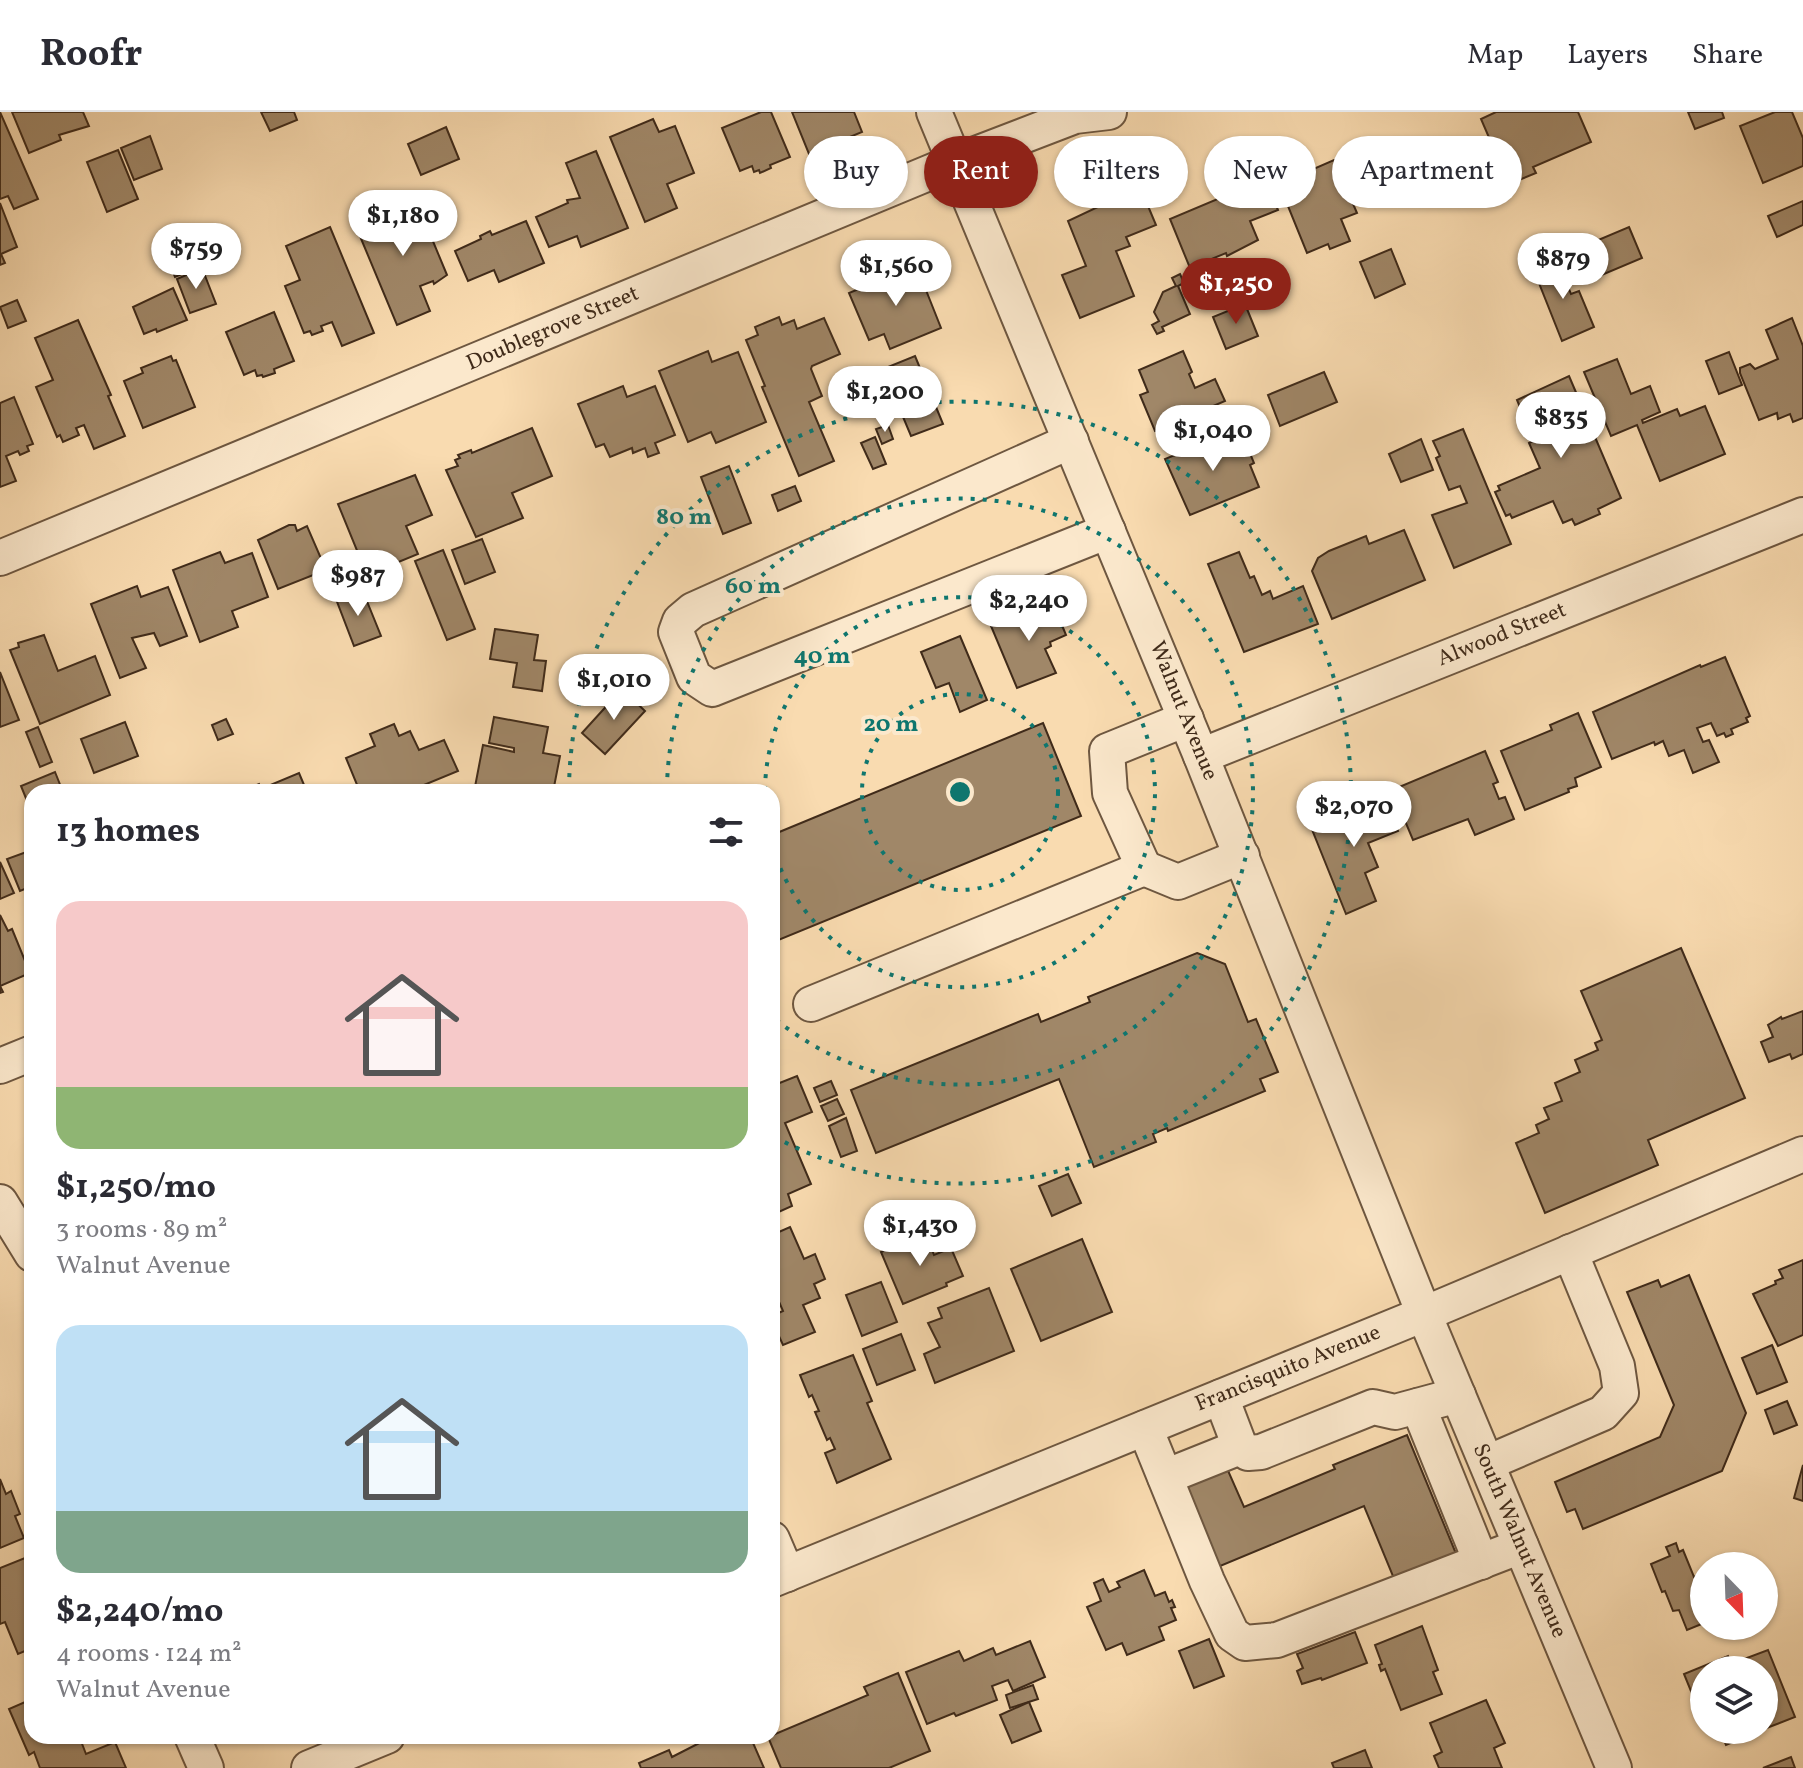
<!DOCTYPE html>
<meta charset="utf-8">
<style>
body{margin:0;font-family:Vollkorn,serif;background:#f2f2f3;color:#2b2b33;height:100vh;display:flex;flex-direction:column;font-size:30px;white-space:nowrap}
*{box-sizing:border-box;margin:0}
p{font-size:26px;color:#7c7c81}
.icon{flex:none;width:44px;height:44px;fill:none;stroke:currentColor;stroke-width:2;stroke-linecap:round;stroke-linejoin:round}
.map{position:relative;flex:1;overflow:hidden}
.details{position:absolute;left:24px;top:672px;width:756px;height:960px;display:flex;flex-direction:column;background:#fff;border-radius:24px;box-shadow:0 2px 6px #0004}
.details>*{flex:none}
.banner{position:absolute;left:804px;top:24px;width:760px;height:72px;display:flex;gap:16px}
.needle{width:52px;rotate:157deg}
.controls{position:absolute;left:1690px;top:1440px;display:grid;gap:16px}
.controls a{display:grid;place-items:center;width:88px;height:88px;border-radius:50%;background:#fff;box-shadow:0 2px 6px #0004;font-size:40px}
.price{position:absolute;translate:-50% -68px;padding:0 18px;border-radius:28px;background:#fff;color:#222;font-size:26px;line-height:52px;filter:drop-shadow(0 2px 4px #0008)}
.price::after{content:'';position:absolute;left:50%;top:48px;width:24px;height:18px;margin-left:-12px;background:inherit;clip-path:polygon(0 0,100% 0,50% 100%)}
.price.selected{background:#8f2418;color:#fff}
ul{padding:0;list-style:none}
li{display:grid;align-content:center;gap:16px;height:424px;padding:0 32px}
li span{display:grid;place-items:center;height:248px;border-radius:24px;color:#555}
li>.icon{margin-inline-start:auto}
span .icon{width:144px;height:144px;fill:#fffc;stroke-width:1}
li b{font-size:34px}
h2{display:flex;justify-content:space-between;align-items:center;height:96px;padding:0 32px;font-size:34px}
.chip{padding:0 28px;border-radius:36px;background:#fff;box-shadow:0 2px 6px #0004;font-size:28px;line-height:72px}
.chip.selected{background:#8f2418;color:#fff}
header{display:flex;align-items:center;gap:48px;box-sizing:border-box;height:112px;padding:0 40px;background:#fff;border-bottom:2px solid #e1e1e2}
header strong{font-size:38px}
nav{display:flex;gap:44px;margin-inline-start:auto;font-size:28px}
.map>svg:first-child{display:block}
.building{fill:#a08768;stroke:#402b1a;stroke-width:2}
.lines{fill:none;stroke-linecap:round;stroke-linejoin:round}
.minor-casing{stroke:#6e5740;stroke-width:38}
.minor{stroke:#fbe8cc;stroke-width:34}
.ring{fill:none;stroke:#0f766e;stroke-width:4;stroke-dasharray:4 8}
.labels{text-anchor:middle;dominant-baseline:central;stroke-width:8;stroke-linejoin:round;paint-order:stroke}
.street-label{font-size:22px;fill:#402b1a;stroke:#fbe8cc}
.centre{fill:#0f766e;stroke:#fbe8cc;stroke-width:4}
.ring-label{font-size:24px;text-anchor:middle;font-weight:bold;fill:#0f766e;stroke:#fbe8cc;stroke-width:8;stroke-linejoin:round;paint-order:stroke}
</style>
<header>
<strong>Roofr</strong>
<nav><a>Map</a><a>Layers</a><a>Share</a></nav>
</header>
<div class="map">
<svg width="1803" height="1656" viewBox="0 0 1803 1656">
<rect width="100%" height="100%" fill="#f9dbb0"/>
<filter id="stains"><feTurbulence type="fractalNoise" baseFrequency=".0025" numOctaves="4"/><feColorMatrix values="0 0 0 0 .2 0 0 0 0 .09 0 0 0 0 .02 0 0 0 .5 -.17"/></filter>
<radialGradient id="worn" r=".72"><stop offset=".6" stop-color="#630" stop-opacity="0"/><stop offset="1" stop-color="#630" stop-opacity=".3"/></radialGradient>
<g class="building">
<polygon points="0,0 38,87 14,97 8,84 0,87"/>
<polygon points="12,0 83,0 89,14 59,23 61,28 29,41"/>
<polygon points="261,0 294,0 297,8 270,19"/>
<polygon points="761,0 771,0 790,45 770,53 771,56 760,61 759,58 754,60 752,54 740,59 722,16"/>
<polygon points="792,0 854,0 862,20 809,42"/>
<polygon points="1496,0 1578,0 1591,30 1533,55 1536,61 1509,72 1481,7"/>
<polygon points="1688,0 1722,0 1724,6 1695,17"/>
<polygon points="1775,0 1792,0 1803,26 1803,54 1763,71 1740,14"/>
<polygon points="653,7 659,20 675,14 694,61 667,72 677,96 645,110 610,25"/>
<polygon points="446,15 459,47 421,63 408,32"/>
<polygon points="150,24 162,57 134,68 121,36"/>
<polygon points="1440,29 1448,49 1435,54 1445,78 1424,87 1423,85 1417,87 1413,77 1389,87 1374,51 1415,33 1417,38"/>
<polygon points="118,38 138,87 107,100 87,50"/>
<polygon points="596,39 628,116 581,135 577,124 549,135 536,105 568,91 567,88 580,86 566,51"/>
<polygon points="1334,48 1357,101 1341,107 1350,129 1330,137 1328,132 1307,141 1279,72"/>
<polygon points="1265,67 1278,98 1250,109 1258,128 1227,144 1226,141 1190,156 1170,107"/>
<polygon points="1140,75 1156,113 1126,125 1130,134 1116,139 1134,184 1080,206 1062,163 1086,154 1068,109"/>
<polygon points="415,86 447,163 434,172 433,169 420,174 430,199 397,213 357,117 379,108 376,101"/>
<polygon points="1803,89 1803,113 1777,125 1768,104"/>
<polygon points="0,91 17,135 1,142 5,151 0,153"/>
<polygon points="526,109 544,151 499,170 494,158 468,169 455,139 481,127 480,124 490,119 492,123"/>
<polygon points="330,115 374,221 342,234 332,210 321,214 323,219 312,223 310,219 304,221 285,174 300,168 286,134"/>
<polygon points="1629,115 1642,146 1597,165 1584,134"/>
<polygon points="190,124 201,154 175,165 163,135"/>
<polygon points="1391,137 1405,172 1375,186 1360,150"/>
<polygon points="1557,147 1571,182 1579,179 1594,215 1562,229 1533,156"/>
<polygon points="916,153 941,216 890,237 884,222 869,228 849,181"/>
<polygon points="202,156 216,192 190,201 177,167"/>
<polygon points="1180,162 1184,171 1178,174 1190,202 1162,215 1164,219 1157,222 1152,213 1159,209 1154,200 1163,180 1176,174 1172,166"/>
<polygon points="173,176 187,208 157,220 156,217 144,222 133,195"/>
<polygon points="17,188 26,209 8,216 0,195"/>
<polygon points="1245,192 1258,224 1226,237 1213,205"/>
<polygon points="274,200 294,249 274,257 275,261 263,265 262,263 257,264 255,258 244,263 226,220"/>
<polygon points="779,205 782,213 794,208 797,217 824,206 840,242 812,254 811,257 822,284 809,290 834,349 799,364 762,275 765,274 746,228 758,223 755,215"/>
<polygon points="1792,206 1803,234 1803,306 1793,310 1790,302 1778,307 1777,301 1759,308 1740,261 1740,256 1750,252 1755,257 1778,247 1766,218"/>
<polygon points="78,208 111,283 108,284 125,324 94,337 84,313 76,316 79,323 63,330 60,323 57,325 36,275 53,268 35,226"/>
<polygon points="708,239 712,250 738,240 766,310 716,331 711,320 688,330 659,259"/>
<polygon points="1183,239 1192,260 1189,262 1195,276 1215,267 1225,289 1155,319 1140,283 1148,280 1139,258"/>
<polygon points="1729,240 1742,273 1719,282 1706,249"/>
<polygon points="171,244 173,249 176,248 195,295 143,316 124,269 143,261 141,256"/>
<polygon points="915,244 943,312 911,324 883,257"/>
<polygon points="1617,247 1631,282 1650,274 1660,300 1642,308 1643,311 1677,297 1680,304 1705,294 1725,342 1660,369 1637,313 1611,324 1584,260"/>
<polygon points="1324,260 1337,290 1280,314 1268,283"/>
<polygon points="1569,264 1621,386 1598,397 1600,402 1575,413 1572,407 1563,411 1553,389 1512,406 1510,402 1506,404 1495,380 1500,378 1498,374 1540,356 1529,331 1553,320 1551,316 1532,324 1517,288"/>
<polygon points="623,274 627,285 655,274 675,323 655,331 659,341 648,345 645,336 633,341 632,336 610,345 604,332 596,335 578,292"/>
<polygon points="14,285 33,332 27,334 29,339 20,343 18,339 6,344 16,369 0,375 0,291"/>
<polygon points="888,313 893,327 882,332 876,317"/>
<polygon points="532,316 552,364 512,381 523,406 476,425 446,358 458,354 455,348 460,346 458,343 471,338 472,341"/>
<polygon points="1463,317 1511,432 1454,456 1432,403 1467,391 1460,374 1449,378 1436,346 1440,344 1433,329"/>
<polygon points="1242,322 1254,351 1250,353 1259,375 1190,403 1165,347 1224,323 1226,328"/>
<polygon points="875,325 886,352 873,357 861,331"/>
<polygon points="1421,327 1433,358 1401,370 1389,342"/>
<polygon points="729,354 751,411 723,422 701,365"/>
<polygon points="415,363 432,403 406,414 418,442 367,463 338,392"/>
<polygon points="795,374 801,389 778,399 772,383"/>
<polygon points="289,413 295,413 297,419 307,414 326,458 278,477 258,428"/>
<polygon points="1404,418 1425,468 1332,507 1312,459 1318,446 1329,439 1366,424 1369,432"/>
<polygon points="482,427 495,460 465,472 452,438"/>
<polygon points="443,438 475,517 447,528 415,449"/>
<polygon points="220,440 225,451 252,441 268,485 232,499 238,515 200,530 173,458"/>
<polygon points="1239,440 1250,466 1254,464 1262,483 1270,479 1273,487 1303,474 1318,512 1244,540 1208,452"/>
<polygon points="137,474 141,485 168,475 187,524 160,534 154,521 132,526 146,556 120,566 91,492"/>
<polygon points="362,477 381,524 354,534 336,487"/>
<polygon points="1052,489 1066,523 1050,530 1051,534 1045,537 1056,561 1017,576 991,514"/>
<polygon points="495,517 538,523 534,548 546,549 542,579 513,575 517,551 490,547"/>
<polygon points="44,523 58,559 95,544 110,583 40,612 10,538 19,535 18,531"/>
<polygon points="960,524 987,588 960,600 949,571 936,576 921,540"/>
<polygon points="1725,545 1750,604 1746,606 1748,610 1731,617 1733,622 1726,625 1724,621 1717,624 1711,611 1697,616 1703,630 1709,628 1719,650 1693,661 1684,638 1669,644 1663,629 1655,633 1654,630 1612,647 1593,600 1700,553 1701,555"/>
<polygon points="0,560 19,608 0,615"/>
<polygon points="622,577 645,599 605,642 582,621"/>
<polygon points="1578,601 1601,655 1575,666 1577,674 1568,677 1569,680 1525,698 1501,639 1552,618 1550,613"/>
<polygon points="494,605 548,615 543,641 560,644 553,680 474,680 483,633 514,640 514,636 489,631"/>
<polygon points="226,607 233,622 218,628 212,613"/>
<polygon points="125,610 138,644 94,661 81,627"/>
<polygon points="1043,611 1081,704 776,829 772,819 772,723"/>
<polygon points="394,612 399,624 410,619 419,638 444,628 458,659 407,680 360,680 346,646 375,634 370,622"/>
<polygon points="38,615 52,650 40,655 26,620"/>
<polygon points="1485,639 1498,670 1493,672 1499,687 1505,685 1514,707 1475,723 1468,707 1413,728 1392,678"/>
<polygon points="55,660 63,680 32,680 32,701 21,674"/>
<polygon points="299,661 307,680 239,680 259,672 261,677"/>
<polygon points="1384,681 1398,719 1368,731 1378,755 1365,761 1376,789 1346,802 1311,715"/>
<polygon points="32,738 32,774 20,779 7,747"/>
<polygon points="0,750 14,781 0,787"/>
<polygon points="0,803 8,819 12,817 30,861 0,874 3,880 0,881"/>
<polygon points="1681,836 1745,986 1648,1028 1658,1053 1545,1101 1516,1031 1539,1021 1536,1013 1549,1007 1544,996 1562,989 1555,971 1580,960 1575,948 1598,938 1595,931 1602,928 1581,879"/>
<polygon points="1197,841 1225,852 1248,910 1256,907 1278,960 1260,967 1265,979 1168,1019 1167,1016 1153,1022 1156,1030 1094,1055 1059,967 876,1041 851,978 1038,902 1041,910 1090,890 1088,885"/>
<polygon points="1803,899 1803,942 1792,947 1790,942 1769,950 1761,930 1773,925 1768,913 1781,905 1782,907"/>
<polygon points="797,964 812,1000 785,1011 811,1072 788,1082 792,1094 772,1103 772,974"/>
<polygon points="831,969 837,983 820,990 814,976"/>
<polygon points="837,987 844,1002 828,1009 821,994"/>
<polygon points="846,1006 857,1039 841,1045 829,1014"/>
<polygon points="1068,1062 1081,1091 1052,1104 1039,1074"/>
<polygon points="790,1115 804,1147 815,1142 825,1167 814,1172 820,1186 803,1193 815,1220 783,1233 772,1209 772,1204 783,1199 777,1185 772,1187 772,1123"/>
<polygon points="926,1122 934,1143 951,1136 963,1164 946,1171 947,1174 903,1192 881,1140"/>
<polygon points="1082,1127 1112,1200 1041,1229 1011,1157"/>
<polygon points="1803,1148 1803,1223 1778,1234 1753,1182 1776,1172 1775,1169 1783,1166 1779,1158"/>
<polygon points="1689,1163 1746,1301 1722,1359 1583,1417 1575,1397 1567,1400 1555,1370 1660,1325 1674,1293 1627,1180 1658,1168 1661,1175"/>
<polygon points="881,1170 897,1210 862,1224 846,1183"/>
<polygon points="989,1176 1014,1239 935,1271 924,1242 940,1235 928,1211 942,1206 938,1196"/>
<polygon points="901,1222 915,1258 877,1273 863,1237"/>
<polygon points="1772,1233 1787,1270 1757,1282 1742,1246"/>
<polygon points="853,1243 872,1289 867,1291 891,1347 837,1371 825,1341 835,1337 830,1326 827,1328 815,1300 819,1299 812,1283 809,1285 800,1263"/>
<polygon points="1787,1289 1797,1313 1774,1322 1765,1298"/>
<polygon points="1407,1323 1457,1444 1395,1469 1364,1394 1213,1457 1179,1374 1226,1354 1244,1395 1335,1357 1333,1353"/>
<polygon points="1803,1353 1803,1389 1794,1386"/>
<polygon points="0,1367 6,1382 11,1379 20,1402 15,1404 24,1426 0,1436"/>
<polygon points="1676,1431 1679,1440 1683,1438 1694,1465 1704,1461 1704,1511 1687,1518 1679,1498 1673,1499 1665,1479 1662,1480 1651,1452 1670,1444 1666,1435"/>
<polygon points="30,1444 32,1444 32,1536 18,1542 5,1510 0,1512 0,1456"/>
<polygon points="1144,1458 1155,1484 1165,1480 1169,1490 1172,1488 1175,1495 1171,1496 1176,1508 1159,1515 1164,1528 1127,1543 1122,1531 1106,1538 1087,1495 1101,1489 1094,1471 1103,1467 1109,1480 1120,1475 1117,1470"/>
<polygon points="1422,1514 1438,1558 1433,1560 1442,1582 1401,1598 1385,1557 1381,1559 1379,1553 1382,1552 1375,1533"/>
<polygon points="1355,1520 1367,1551 1322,1568 1321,1566 1302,1572 1297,1559 1303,1556 1297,1542"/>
<polygon points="1209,1527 1224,1564 1194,1576 1179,1539"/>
<polygon points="1030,1529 1045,1565 1013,1579 1008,1568 992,1574 997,1588 956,1604 954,1601 927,1612 906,1560 959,1539 964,1549 993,1536 996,1543"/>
<polygon points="1768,1538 1795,1605 1764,1617 1764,1558 1704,1558 1702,1606 1684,1562 1728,1544 1731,1552"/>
<polygon points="898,1561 930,1639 889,1656 781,1656 768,1625 868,1583 864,1575"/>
<polygon points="1033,1573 1038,1587 1010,1596 1006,1583"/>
<polygon points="32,1587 32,1624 79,1624 86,1642 115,1630 126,1656 40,1656 34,1640 29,1643 9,1597"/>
<polygon points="1486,1588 1505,1631 1494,1636 1502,1656 1439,1656 1434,1644 1442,1640 1430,1611"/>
<polygon points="1029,1590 1041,1619 1012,1631 1000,1603"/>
<polygon points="1720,1618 1762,1618 1726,1633"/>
<polygon points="713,1624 750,1624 764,1656 641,1656 639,1651 669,1638 672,1645"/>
<polygon points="1365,1638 1372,1656 1334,1656 1332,1651"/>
<polygon points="1791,1645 1795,1656 1763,1656"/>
</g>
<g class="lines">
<defs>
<g id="minor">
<polyline points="934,0 1201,644 1424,1202 1614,1656"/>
<polyline points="1071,329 693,498 680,509 676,520 694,565 712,577 1108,419"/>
<polyline points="0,446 955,50 1075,4 1109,0"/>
<polyline points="1201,644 1803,403"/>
<polyline points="1144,756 1178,770 1242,744"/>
<polyline points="811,892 1144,756 1110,681 1107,639 1186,607"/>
<polyline points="0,954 32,941"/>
<polyline points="0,1090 32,1142"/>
<polyline points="1221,1285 1240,1335 1248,1341 1261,1340 1373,1295 1395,1300 1458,1283"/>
<polyline points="1418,1294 1481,1450"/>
<polyline points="1145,1316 1207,1469 1232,1522 1245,1531 1277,1528 1521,1434"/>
<polyline points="1487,1351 1603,1301 1621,1281 1617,1254 1570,1140"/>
<polyline points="1165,1365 1240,1335"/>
<polyline points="772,1427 787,1462"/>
<polyline points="772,1468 1424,1202 1803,1042"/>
<polyline points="192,1624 206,1656"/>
<polyline points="309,1656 387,1624"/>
</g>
</defs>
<use href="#minor" class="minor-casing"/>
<use href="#minor" class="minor"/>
</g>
<g class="ring">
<circle cx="960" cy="680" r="98"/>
<path d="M765 678A195 195 0 1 1 772 732"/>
<path d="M667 677A293 293 0 1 1 774 906"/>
<path d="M569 677A391 391 0 1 1 773 1024"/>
</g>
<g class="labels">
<g class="street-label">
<text transform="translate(553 217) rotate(-23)">Doublegrove Street</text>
<text transform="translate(1502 523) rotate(-22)">Alwood Street</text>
<text transform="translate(1183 599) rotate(68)">Walnut Avenue</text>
<text transform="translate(1288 1257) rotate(-22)">Francisquito Avenue</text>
<text transform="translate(1519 1429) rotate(67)">South Walnut Avenue</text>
</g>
</g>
<circle cx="960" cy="680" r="12" class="centre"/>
<g class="ring-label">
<text x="684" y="412">80 m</text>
<text x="753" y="481">60 m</text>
<text x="822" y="551">40 m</text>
<text x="891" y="619">20 m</text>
</g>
<rect width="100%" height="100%" filter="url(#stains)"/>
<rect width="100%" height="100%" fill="url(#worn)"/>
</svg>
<div class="controls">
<a><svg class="needle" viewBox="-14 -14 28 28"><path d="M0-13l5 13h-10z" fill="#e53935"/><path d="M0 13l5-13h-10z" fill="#7c7c81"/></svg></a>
<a><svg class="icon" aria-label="layers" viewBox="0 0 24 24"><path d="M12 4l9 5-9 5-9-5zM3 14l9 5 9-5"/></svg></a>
</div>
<b class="price" style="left:403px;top:146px">$1,180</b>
<b class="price" style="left:196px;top:179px">$759</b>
<b class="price" style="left:1563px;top:189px">$879</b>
<b class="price" style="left:896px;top:196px">$1,560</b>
<b class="price selected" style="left:1236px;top:214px">$1,250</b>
<b class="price" style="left:885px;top:322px">$1,200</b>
<b class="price" style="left:1561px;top:348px">$835</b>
<b class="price" style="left:1213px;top:361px">$1,040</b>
<b class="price" style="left:358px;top:506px">$987</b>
<b class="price" style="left:1029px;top:531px">$2,240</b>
<b class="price" style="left:614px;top:610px">$1,010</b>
<b class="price" style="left:1354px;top:737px">$2,070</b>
<b class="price" style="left:920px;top:1156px">$1,430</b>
<div class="banner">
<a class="chip">Buy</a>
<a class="chip selected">Rent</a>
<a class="chip">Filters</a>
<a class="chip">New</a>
<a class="chip">Apartment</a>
</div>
<section class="details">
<h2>13 homes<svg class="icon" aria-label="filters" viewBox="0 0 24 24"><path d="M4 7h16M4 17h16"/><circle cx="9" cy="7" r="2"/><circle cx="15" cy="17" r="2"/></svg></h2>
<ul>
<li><span style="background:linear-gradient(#f6c9c9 75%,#8fb573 0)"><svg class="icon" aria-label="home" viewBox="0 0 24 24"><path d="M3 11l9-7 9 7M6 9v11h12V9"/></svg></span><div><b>$1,250/mo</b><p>3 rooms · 89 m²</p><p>Walnut Avenue</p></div></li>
<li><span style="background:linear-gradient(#bfe0f5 75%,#7fa58c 0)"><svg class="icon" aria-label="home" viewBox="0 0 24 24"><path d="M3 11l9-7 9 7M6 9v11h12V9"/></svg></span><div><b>$2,240/mo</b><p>4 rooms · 124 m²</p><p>Walnut Avenue</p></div></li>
</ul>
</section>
</div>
